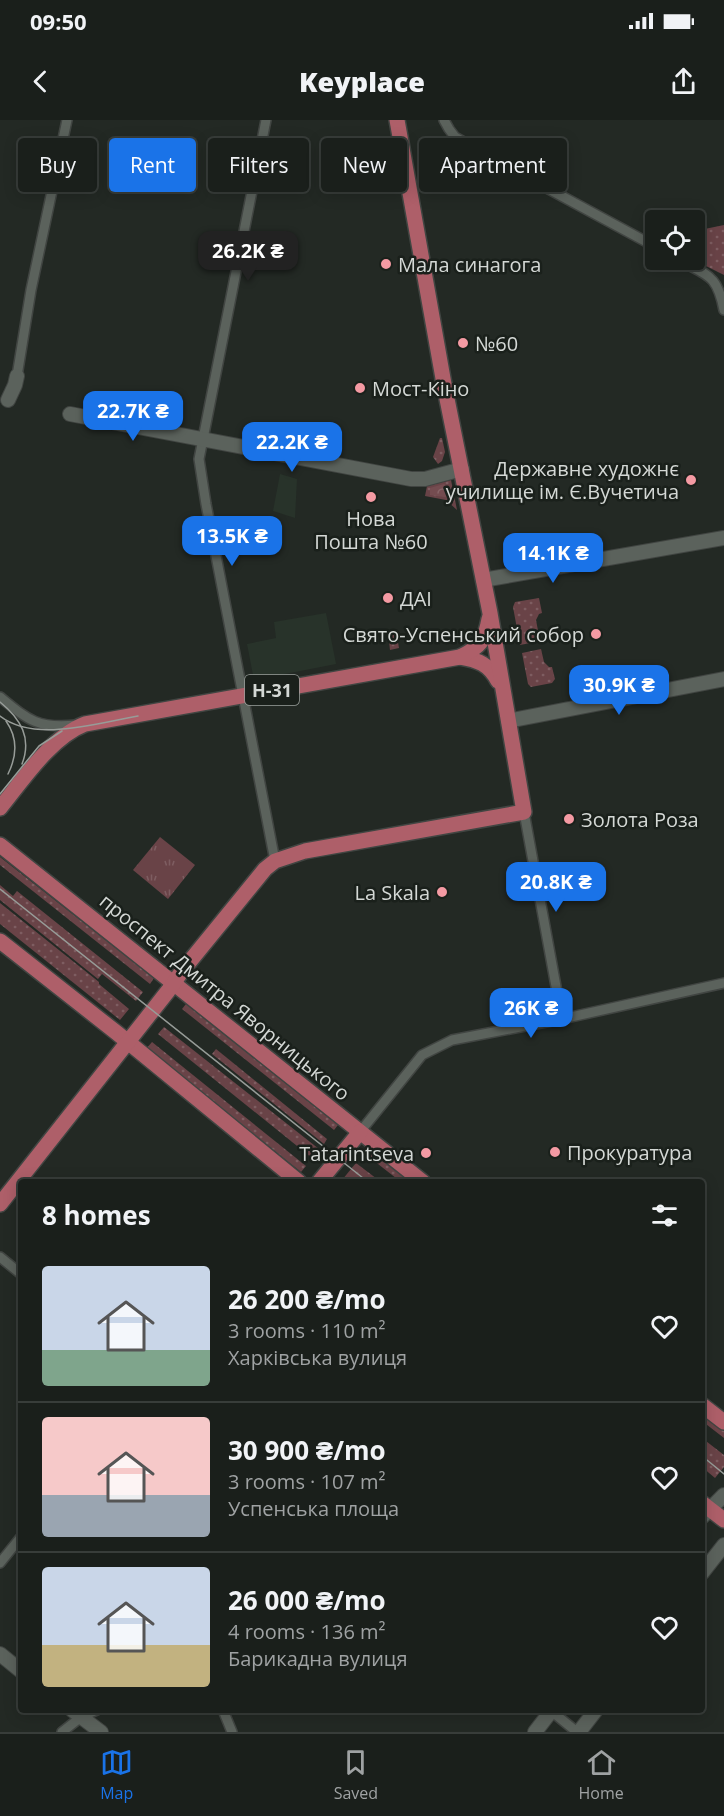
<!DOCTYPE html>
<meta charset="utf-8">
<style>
body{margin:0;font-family:"Open Sans",sans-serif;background:#272c28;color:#f1f3f6;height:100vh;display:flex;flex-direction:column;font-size:22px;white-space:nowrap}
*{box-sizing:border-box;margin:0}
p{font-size:20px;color:#9fa2a3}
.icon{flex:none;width:33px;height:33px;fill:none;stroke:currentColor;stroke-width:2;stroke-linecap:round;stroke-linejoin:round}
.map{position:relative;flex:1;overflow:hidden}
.side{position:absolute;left:18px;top:1059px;width:687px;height:534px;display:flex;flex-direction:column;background:#1a1f1b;border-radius:6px;box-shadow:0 3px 15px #0003,0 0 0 2px #383d3a}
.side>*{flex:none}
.hud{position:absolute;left:18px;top:18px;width:688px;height:54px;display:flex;gap:12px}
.tools{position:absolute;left:645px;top:90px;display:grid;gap:12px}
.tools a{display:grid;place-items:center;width:60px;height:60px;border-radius:6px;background:#1a1f1b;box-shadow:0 3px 15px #0003,0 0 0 2px #383d3a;font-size:30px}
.price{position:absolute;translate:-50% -51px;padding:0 14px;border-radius:12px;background:#1a73e8;color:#fff;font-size:20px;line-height:39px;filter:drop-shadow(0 2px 3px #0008)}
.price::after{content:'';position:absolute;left:50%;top:36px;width:18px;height:14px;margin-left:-9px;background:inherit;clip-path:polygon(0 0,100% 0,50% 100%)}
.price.selected{background:#222;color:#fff}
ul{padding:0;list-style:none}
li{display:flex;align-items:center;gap:18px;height:150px;padding:0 24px}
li+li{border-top:2px solid #383d3a}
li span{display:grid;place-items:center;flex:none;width:168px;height:120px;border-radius:6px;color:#555}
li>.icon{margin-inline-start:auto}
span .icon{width:72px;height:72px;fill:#fffc;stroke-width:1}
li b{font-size:26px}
h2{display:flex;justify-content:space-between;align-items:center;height:72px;padding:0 24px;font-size:26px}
.tag{padding:0 21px;border-radius:6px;background:#1a1f1b;box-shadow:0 3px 15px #0003,0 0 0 2px #383d3a;font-size:21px;line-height:54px}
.tag.selected{background:#1a73e8;color:#fff}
.status{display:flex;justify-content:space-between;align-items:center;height:42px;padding:0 30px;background:#1a1f1b;direction:ltr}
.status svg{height:16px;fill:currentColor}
header{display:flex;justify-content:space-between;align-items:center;height:78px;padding:0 24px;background:#1a1f1b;font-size:27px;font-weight:800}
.tab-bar{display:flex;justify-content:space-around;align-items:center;height:84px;border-top:2px solid #383d3a;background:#1a1f1b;font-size:16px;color:#9fa2a3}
.tab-bar a{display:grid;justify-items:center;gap:3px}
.tab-bar .selected{color:#1a73e8}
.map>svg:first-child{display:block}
.built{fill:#28332a}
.grass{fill:url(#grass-dots)}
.forest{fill:url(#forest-crowns)}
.park{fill:url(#park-tufts)}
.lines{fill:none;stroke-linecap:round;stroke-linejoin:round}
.street-casing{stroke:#414542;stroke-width:12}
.secondary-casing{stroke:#414542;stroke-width:16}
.primary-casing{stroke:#414542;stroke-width:18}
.street{stroke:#5b625c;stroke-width:9}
.secondary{stroke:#5b625c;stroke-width:14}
.primary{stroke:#ae5f69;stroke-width:15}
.tram{stroke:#979c98;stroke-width:1.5}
.poi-dot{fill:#f49aa3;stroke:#1a201b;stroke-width:2}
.labels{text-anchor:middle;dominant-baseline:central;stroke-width:5;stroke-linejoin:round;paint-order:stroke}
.shield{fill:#1a201b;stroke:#9ca19d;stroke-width:1.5}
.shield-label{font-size:18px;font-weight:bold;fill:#d4d8d5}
.poi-label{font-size:20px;fill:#d4d8d5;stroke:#1a201b;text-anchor:start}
.street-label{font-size:20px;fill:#d4d8d5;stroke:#1a201b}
</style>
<div class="status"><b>09:50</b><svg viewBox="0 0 49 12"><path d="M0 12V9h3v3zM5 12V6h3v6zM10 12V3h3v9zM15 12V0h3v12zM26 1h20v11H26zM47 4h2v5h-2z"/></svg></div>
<header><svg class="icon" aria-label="back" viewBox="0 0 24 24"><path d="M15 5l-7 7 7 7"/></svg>Keyplace<svg class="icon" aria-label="share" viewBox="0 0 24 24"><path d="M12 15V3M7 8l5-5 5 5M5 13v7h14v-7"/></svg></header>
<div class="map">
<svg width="724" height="1612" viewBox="0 0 724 1612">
<defs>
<pattern id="grass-dots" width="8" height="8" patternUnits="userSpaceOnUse" patternTransform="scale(1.5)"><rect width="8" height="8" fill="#694347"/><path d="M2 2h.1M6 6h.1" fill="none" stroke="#7e5d61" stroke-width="1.8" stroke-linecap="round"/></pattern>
<pattern id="forest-crowns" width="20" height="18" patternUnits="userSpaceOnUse" patternTransform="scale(1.5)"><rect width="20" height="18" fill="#744c50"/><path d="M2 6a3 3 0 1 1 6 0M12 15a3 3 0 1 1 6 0" fill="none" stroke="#876568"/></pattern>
<pattern id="park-tufts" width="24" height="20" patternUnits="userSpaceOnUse" patternTransform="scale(1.5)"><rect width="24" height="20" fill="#694347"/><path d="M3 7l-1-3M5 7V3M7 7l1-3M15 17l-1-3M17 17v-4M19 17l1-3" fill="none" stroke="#7e5d61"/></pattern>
</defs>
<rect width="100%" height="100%" fill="#232924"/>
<g class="built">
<polygon points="280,354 297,359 295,398 273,391"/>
<polygon points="326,493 336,544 254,560 247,524 276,518 274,502"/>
</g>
<g class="grass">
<polygon points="542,32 548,33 551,51 549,53 534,44"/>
<polygon points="724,105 724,155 694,140 695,111"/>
<polygon points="440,318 442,318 445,332 442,341 438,344 433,337"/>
<polygon points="451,360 457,390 446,380 425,376 427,366"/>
<polygon points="539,478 542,493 539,494 536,500 540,521 520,525 513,487 515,482"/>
<polygon points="396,511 399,528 390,530 388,512"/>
<polygon points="541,529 544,542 549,547 552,547 555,559 552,563 531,567 528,564 522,533"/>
<polygon points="0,737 154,858 150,864 0,745"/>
<polygon points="0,765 13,776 17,771 143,872 136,881 102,854 98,859 0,780"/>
<polygon points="0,783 99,862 99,864 129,889 120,900 0,804"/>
<polygon points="186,884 338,1005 334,1010 182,889"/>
<polygon points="164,907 319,1029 312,1038 158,914"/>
<polygon points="152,922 306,1046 301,1052 146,929"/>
<polygon points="216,929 327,1019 324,1024 212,934"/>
<polygon points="369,1028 412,1062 401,1062 364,1033"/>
<polygon points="356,1043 381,1062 345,1062 342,1060"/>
<polygon points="702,1293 724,1311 724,1318 702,1301"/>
<polygon points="702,1318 724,1335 724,1347 715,1358 702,1347"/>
</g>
<polygon class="forest" points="444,364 451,368 452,378 430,375 430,368"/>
<polygon class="park" points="160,717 195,745 168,779 133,750"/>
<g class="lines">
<defs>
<g id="street">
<polyline points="266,0 199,339 206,384 275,741"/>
<polyline points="444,0 449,9 455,17 506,46 656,127"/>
<path d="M679,140C708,156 717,154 724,190"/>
<polyline points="17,256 31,170 67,0"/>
<path d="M0,577C28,600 38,609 76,605"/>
<polyline points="524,692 562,899"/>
<polyline points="360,1012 422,935 452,920 562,899 724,863"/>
<polyline points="0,1137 21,1154"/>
<polyline points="0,1443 21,1417"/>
<polyline points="223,1590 232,1612"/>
<polyline points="550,1590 577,1612"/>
<polyline points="62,1612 81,1597 97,1590"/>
</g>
<g id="secondary">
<polyline points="8,280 15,265 17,256"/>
<polyline points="70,294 411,359 425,359 462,349"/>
<polyline points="483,460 724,418"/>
<polyline points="508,601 724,559"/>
<polyline points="702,1397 724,1375"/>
<polyline points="702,1453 724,1425"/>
<polyline points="0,1534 21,1551"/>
<polyline points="72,1590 101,1612"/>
<polyline points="535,1612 552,1590"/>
<polyline points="579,1612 596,1590"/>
</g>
<g id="primary">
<path d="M460,537C478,540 489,544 498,561"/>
<path d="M0,688C22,661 51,617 85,604L460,537C480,527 485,521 489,499"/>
<polyline points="0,725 423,1062"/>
<polyline points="0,821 117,913 299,1062"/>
<polyline points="319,1062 360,1012"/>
<polyline points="0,1084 168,871 182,851 265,749 275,741 305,731 524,692 490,493 444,264 397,0"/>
<polyline points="702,1285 724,1302"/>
<polyline points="702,1383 724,1400"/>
</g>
</defs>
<use href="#street" class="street-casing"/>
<use href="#secondary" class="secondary-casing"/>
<use href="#primary" class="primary-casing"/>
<use href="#street" class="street"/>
<use href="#secondary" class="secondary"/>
<use href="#primary" class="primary"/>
<g class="tram">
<path d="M0,582C21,599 32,618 22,644"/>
<path d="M0,596C35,623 97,603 138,596"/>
<path d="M6,601C18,618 17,636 8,654"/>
<polyline points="0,674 39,626 62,611"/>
<polyline points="0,769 368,1062"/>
<polyline points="702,1336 724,1354"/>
</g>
</g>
<g class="poi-dot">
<circle cx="386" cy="144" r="6"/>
<circle cx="463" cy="223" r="6"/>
<circle cx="360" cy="268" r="6"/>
<circle cx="691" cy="360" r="6"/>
<circle cx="371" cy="377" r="6"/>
<circle cx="388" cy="478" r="6"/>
<circle cx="596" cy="514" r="6"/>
<circle cx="569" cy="699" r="6"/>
<circle cx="442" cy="772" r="6"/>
<circle cx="555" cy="1032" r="6"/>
<circle cx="426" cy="1033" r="6"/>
</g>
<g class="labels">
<rect class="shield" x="245" y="555" width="54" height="30" rx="4.5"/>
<g class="shield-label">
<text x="272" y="570">Н-31</text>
</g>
<g class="poi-label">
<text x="398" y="144">Мала синагога</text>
<text x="475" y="223">№60</text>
<text x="372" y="268">Мост-Кіно</text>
<text x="679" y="348" text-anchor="end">Державне художнє<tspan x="679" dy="23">училище ім. Є.Вучетича</tspan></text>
<text x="371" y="398" text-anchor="middle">Нова<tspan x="371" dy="23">Пошта №60</tspan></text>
<text x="400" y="478">ДАІ</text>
<text x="584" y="514" text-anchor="end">Свято-Успенський собор</text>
<text x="581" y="699">Золота Роза</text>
<text x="430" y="772" text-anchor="end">La Skala</text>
<text x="567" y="1032">Прокуратура</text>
<text x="414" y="1033" text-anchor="end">Tatarintseva</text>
</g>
<g class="street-label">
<text transform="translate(225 877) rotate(39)">проспект Дмитра Яворницького</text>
</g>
</g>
</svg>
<div class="tools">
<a><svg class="icon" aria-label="locate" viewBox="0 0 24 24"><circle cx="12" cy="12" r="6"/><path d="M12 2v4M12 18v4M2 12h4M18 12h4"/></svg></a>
</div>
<b class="price selected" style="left:248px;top:162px">26.2K ₴</b>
<b class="price" style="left:133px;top:322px">22.7K ₴</b>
<b class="price" style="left:292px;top:353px">22.2K ₴</b>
<b class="price" style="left:232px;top:447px">13.5K ₴</b>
<b class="price" style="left:553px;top:464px">14.1K ₴</b>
<b class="price" style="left:619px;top:596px">30.9K ₴</b>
<b class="price" style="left:556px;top:793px">20.8K ₴</b>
<b class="price" style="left:531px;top:919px">26K ₴</b>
<div class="hud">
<a class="tag">Buy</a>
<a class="tag selected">Rent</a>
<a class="tag">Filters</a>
<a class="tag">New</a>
<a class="tag">Apartment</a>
</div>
<section class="side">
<h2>8 homes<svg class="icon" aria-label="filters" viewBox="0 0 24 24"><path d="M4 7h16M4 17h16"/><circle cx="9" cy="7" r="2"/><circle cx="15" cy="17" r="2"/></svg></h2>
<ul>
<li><span style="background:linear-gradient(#c9d6e8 70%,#7fa58c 0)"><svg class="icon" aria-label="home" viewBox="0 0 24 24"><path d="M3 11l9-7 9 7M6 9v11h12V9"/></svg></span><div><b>26 200 ₴/mo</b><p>3 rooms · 110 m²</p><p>Харківська вулиця</p></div><svg class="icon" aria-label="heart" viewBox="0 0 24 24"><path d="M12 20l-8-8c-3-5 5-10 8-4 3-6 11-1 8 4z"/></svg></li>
<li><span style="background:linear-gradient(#f6c9c9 65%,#9aa5b1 0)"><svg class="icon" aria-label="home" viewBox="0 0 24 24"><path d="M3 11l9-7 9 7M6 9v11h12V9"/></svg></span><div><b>30 900 ₴/mo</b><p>3 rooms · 107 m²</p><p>Успенська площа</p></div><svg class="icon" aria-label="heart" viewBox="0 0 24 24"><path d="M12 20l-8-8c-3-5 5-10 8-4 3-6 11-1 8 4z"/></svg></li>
<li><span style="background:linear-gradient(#c9d6e8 65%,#c2b280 0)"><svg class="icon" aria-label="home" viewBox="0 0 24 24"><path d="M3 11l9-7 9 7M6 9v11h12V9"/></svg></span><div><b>26 000 ₴/mo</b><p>4 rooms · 136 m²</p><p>Барикадна вулиця</p></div><svg class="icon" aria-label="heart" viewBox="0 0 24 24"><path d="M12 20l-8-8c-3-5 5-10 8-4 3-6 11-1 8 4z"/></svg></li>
</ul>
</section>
</div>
<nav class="tab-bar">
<a class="selected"><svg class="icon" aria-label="map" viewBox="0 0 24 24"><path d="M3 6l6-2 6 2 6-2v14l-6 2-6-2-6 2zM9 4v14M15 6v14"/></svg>Map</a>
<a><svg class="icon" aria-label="saved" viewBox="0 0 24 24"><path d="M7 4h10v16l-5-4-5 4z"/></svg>Saved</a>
<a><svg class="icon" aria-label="home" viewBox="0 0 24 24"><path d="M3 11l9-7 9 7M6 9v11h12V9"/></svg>Home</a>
</nav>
